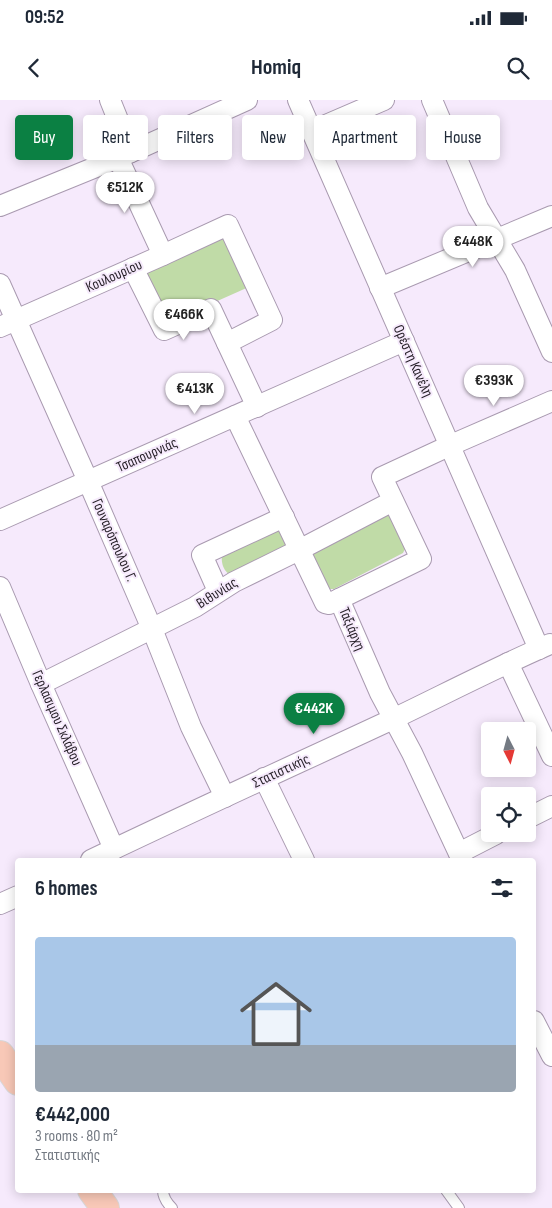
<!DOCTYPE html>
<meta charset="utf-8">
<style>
body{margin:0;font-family:"Sofia Sans Condensed",sans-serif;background:#f2f2f3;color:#1f2937;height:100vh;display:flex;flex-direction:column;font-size:19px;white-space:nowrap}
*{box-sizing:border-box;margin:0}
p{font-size:16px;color:#747a83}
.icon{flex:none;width:28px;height:28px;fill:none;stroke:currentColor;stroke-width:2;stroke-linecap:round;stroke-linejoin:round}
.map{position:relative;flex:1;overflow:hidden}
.side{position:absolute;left:15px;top:758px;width:521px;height:335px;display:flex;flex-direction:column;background:#fff;border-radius:5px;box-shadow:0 2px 12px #0003}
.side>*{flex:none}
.banner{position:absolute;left:15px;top:15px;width:522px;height:45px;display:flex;gap:10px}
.needle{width:32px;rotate:174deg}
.buttons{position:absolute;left:481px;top:622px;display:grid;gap:10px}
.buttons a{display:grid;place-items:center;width:55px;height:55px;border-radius:5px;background:#fff;box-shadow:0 2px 12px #0003;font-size:25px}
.price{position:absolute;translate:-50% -42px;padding:0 11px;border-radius:18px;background:#fff;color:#222;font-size:16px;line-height:32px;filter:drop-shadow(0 1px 2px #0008)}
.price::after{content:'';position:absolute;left:50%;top:30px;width:15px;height:11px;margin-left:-8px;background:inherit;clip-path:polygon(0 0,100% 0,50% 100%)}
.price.active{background:#0b8043;color:#fff}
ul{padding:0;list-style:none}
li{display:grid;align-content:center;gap:10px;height:265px;padding:0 20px}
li+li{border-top:1px solid #e0e1e3}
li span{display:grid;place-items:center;height:155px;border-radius:5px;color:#555}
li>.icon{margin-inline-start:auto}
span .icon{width:90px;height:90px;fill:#fffc;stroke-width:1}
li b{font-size:21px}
h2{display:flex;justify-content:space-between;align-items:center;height:60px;padding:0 20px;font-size:21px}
.pill{padding:0 18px;border-radius:5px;background:#fff;box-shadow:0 2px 12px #0003;font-size:18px;line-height:45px}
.pill.active{background:#0b8043;color:#fff}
.status{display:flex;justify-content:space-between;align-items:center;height:35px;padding:0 25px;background:#fff;direction:ltr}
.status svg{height:14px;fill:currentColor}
header{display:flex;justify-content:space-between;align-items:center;height:65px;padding:0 20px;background:#fff;font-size:22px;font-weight:700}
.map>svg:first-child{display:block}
.green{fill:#c0dba7}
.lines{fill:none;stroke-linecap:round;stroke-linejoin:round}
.service-casing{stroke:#a99ab0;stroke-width:12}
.minor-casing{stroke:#a99ab0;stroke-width:22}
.primary-casing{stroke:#d8d7d8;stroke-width:30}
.service{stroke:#fff;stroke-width:10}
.minor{stroke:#fff;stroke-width:20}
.primary{stroke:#f8c8b7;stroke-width:28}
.labels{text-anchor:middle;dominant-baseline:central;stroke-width:4;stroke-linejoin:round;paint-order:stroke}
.street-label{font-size:15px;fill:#251f27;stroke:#f6eafc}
</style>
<div class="status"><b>09:52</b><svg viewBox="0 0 49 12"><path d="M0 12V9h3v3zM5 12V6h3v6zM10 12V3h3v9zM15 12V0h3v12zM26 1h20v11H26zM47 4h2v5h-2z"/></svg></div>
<header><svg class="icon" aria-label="back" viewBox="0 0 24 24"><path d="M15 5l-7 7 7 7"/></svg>Homiq<svg class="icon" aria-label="search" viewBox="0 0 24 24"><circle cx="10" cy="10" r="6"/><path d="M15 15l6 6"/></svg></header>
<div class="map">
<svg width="552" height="1108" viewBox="0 0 552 1108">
<rect width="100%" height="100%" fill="#f6eafc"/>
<g class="green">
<polygon points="229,136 251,186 168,223 144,173"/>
<polygon points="386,415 390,416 405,449 403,453 334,489 328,489 312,456 313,450"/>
<path d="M280,430L282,431L287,447L229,474C223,470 221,462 222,455L275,431Z"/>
</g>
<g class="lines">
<defs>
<g id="service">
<path d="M163,1090C163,1097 167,1103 172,1108"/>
<polyline points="446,1090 459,1108"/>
</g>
<g id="minor">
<polyline points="110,0 131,52"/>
<path d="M298,0C379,183 460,366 539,549"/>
<polyline points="432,0 478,108 515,170 552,252"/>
<polyline points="312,31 384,0"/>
<polyline points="118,58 163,155"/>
<polyline points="0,106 118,58 247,0"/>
<polyline points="133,168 164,230 211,209 257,307"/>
<polyline points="0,184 88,381 152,529 191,627 225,697"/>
<polyline points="380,188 552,116"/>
<polyline points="0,227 163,155 228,125 272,220 227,243"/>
<polyline points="235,316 325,503 329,504 339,499 380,593 412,653 462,760"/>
<polyline points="0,420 404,241"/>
<polyline points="0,487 41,584 114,749"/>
<polyline points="218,491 202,455 284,417"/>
<polyline points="339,499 421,459 382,377 451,345 552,301"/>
<polyline points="508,563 552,656"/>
<polyline points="41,584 195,507 234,482 299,450 393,401"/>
<polyline points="264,678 304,760"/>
<polyline points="528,718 552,706"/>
<polyline points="459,753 496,734"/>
<path d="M91,760C191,712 292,666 393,619C445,594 497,567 550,544"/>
<polyline points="0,804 18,796"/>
<polyline points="534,921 552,956"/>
</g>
<g id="primary">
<polyline points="0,955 18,981"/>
<polyline points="92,1090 105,1108"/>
</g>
</defs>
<use href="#service" class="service-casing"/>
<use href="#minor" class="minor-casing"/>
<use href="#primary" class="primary-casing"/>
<use href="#service" class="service"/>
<use href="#minor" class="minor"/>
<use href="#primary" class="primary"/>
</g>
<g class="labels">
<g class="street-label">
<text transform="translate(114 176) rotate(-24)">Κουλουρίου</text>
<text transform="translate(413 261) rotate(66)">Ορέστη Κανέλη</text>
<text transform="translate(147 355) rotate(-24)">Τσαπουρνιάς</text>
<text transform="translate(114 440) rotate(66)">Γουναρόπουλου Γ.</text>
<text transform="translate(217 493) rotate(-32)">Βιθυνίας</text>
<text transform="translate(352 529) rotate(67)">Ταξιάρχη</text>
<text transform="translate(57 618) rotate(66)">Γερλασιμου Σκλάβου</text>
<text transform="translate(281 671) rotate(-25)">Στατιστικής</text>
</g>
</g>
</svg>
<div class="buttons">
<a><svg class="needle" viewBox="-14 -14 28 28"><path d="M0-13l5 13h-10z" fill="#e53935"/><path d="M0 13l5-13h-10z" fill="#747a83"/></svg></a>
<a><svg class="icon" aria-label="locate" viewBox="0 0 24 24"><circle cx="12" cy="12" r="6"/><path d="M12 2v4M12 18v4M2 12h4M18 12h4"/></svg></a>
</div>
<b class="price" style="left:125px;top:114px">€512K</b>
<b class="price" style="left:473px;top:168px">€448K</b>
<b class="price" style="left:184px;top:241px">€466K</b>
<b class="price" style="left:494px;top:307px">€393K</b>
<b class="price" style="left:195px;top:315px">€413K</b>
<b class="price active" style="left:314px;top:635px">€442K</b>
<div class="banner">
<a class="pill active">Buy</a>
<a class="pill">Rent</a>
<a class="pill">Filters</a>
<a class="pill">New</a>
<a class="pill">Apartment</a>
<a class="pill">House</a>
</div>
<section class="side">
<h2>6 homes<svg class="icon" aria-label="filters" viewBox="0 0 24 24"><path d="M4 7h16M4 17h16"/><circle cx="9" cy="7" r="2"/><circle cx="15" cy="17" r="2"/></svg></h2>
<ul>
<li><span style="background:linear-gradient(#a9c7e8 70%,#9aa5b1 0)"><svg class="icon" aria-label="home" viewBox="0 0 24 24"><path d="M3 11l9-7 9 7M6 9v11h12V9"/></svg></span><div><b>€442,000</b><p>3 rooms · 80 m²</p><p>Στατιστικής</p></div></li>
</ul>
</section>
</div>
